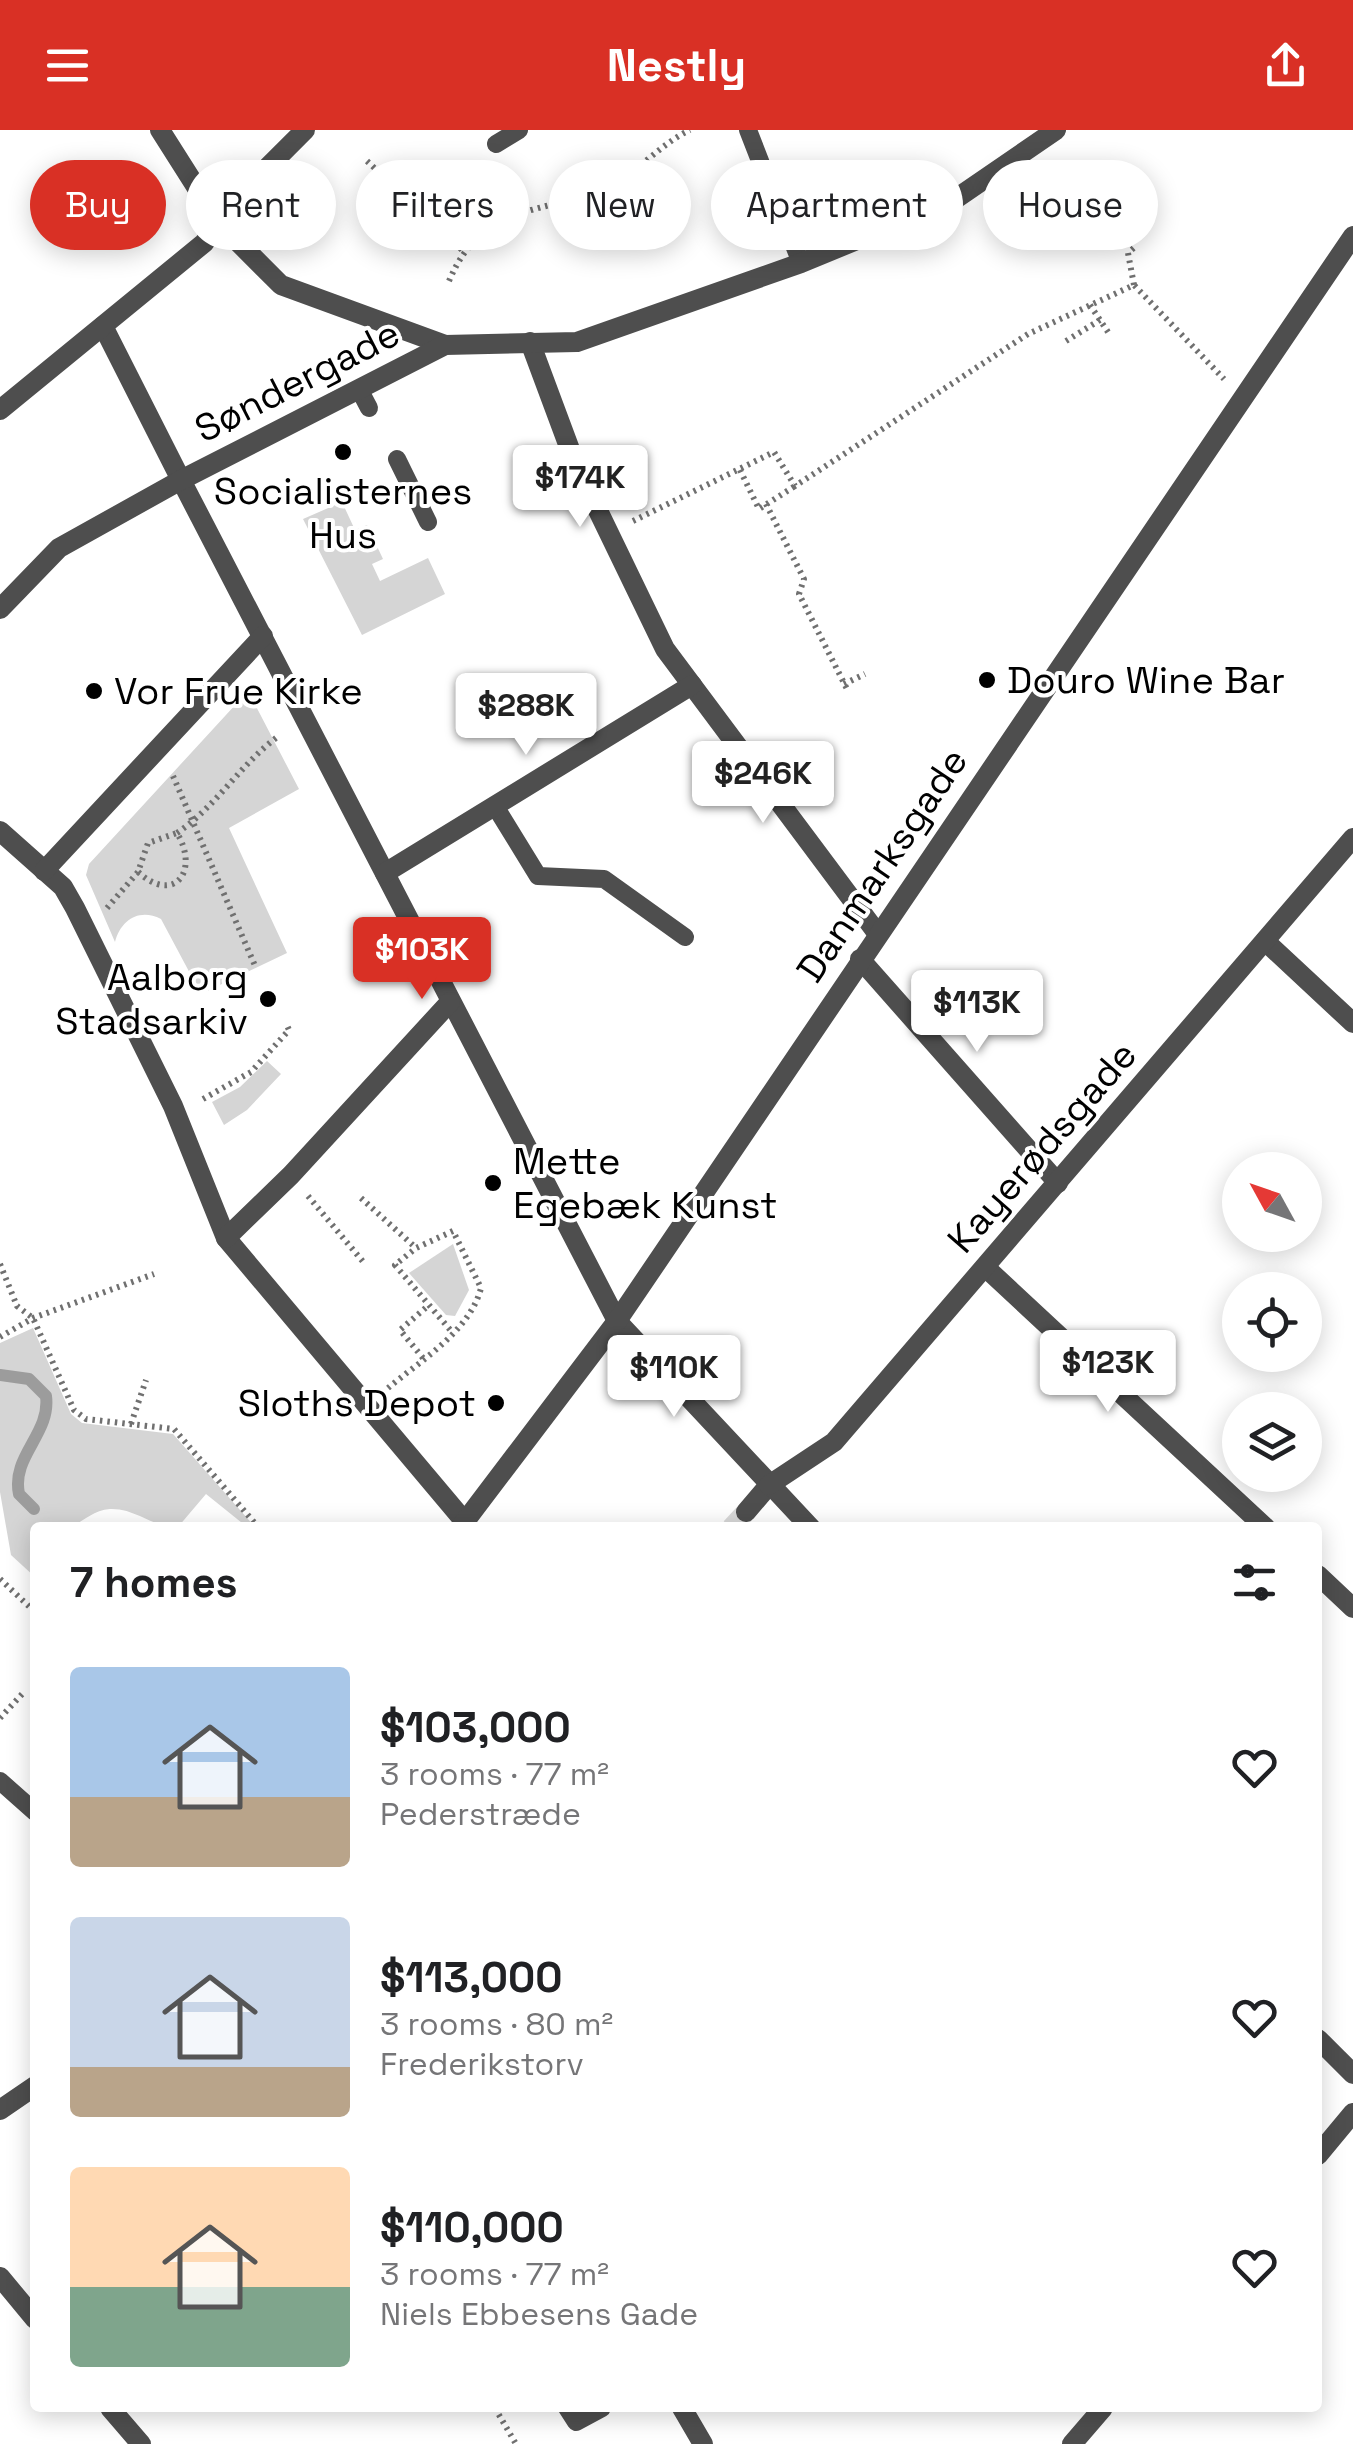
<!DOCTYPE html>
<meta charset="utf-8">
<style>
body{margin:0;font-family:"Space Grotesk",sans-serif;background:#f6f6f6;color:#202124;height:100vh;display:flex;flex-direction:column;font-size:38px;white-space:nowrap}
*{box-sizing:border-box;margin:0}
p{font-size:32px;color:#757577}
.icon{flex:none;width:55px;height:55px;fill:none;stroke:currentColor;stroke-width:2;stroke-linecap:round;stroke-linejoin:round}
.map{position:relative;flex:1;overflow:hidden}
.details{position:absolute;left:30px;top:1392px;width:1292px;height:890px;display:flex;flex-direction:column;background:#fff;border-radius:10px;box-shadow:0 5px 25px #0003}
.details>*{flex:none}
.banner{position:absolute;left:30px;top:30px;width:1295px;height:90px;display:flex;gap:20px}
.needle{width:65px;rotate:310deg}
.buttons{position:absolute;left:1222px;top:1022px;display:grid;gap:20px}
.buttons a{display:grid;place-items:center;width:100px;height:100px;border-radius:50%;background:#fff;box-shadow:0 5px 25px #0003;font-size:50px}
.price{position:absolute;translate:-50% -85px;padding:0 22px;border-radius:10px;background:#fff;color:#222;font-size:32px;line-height:65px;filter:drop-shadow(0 2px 5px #0008)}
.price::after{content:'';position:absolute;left:50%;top:60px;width:30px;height:22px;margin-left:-15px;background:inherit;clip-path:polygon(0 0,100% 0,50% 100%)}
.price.current{background:#d93025;color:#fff}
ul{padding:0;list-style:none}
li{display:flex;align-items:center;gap:30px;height:250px;padding:0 40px}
li span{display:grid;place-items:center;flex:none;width:280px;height:200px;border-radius:10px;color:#555}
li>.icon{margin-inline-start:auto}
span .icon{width:120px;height:120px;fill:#fffc;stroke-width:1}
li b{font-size:42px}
h2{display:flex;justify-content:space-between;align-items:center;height:120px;padding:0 40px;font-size:42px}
.chip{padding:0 35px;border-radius:45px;background:#fff;box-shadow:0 5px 25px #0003;font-size:35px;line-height:90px}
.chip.current{background:#d93025;color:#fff}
header{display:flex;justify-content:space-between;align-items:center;height:130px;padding:0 40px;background:#d93025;color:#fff;font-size:45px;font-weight:700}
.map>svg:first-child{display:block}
.green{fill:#d5d5d5}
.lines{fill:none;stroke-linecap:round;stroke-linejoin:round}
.stream{stroke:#9c9c9c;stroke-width:12}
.pedestrian-tunnel{stroke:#d9d9d9;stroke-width:20;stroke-dasharray:20 10;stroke-linecap:butt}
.path{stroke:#707070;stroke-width:6;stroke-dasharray:2.5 5;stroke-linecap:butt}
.service{stroke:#4e4e4e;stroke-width:18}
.pedestrian{stroke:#4e4e4e;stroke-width:20}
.minor{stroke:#4e4e4e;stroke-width:20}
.tertiary{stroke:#4e4e4e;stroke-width:20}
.poi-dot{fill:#000;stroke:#fff;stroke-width:4}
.labels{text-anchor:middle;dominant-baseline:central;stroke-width:8;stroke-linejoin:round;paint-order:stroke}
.street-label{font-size:38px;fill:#000;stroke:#fff}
.poi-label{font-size:38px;fill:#000;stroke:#fff;text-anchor:start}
</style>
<header><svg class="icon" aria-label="menu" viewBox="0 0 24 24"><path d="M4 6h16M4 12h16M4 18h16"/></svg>Nestly<svg class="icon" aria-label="share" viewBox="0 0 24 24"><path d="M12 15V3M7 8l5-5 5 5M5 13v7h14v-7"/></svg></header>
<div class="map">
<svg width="1353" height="2314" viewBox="0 0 1353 2314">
<rect width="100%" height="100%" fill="#fff"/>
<g class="green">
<polygon points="342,372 355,400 367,395 383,429 372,434 380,451 428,428 445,464 362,505 303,389"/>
<path d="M248,561L299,659L229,698L287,823L201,864L161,789C139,778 121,790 115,812L86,745L89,734Z"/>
<polygon points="267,931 281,944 247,980 224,995 212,972 240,957"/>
<polygon points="453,1114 469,1160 455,1186 446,1185 409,1143"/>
<path d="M33,1198L71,1284L82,1293L173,1304L255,1397H247L206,1364L178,1397C153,1398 136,1378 110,1379C92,1380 83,1393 67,1398C58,1400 44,1398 35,1398V1447L11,1425L0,1362V1213Z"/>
</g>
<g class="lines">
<path class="stream" d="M0,1245L29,1249L46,1266C51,1304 11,1326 19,1364L34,1379"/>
<polyline class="pedestrian-tunnel" points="731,1398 746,1382"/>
<g class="path">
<polyline points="367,31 462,120"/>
<path d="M449,151C484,68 548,87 614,53C641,39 662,13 690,0"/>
<polyline points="1134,155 1128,123 1136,116"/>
<polyline points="1090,175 1110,205"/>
<polyline points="1066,211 1100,190"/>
<polyline points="740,340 759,379 795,356"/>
<polyline points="766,374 804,449 799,464 847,559"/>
<polyline points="633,391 774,322 795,356 1028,204 1134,155 1224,249"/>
<polyline points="844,554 865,544"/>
<polyline points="173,646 256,838"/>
<path d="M177,703C217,676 241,633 280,605"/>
<path d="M107,778L138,742L148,713L177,703C200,741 174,775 138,742"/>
<polyline points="203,969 251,942 289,900 286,893"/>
<polyline points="308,1066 365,1134"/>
<polyline points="361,1068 416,1118"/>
<polyline points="0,1134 17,1176 33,1188 74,1280 86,1289 174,1299 259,1398"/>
<polyline points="0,1207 33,1188 154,1144"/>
<polyline points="423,1228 400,1200 429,1175"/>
<path d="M388,1258C420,1231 470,1201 481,1158L453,1101L416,1118L395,1135L452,1202"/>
<polyline points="131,1294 146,1250"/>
<polyline points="0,1449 35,1482"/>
<polyline points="0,1588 24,1562"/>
<polyline points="495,2278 516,2314"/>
</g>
<g class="service">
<polyline points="748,0 774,67"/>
<polyline points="496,14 519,0"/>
<polyline points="788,100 801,133"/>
<polyline points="359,259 369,278"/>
<polyline points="397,329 428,392"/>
<polyline points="495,676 538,746 604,749 685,807"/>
<polyline points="0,1651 35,1682"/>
<polyline points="567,2278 576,2292 602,2278"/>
</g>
<g class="pedestrian">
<polyline points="219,93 281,155 445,215"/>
<polyline points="103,196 181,350"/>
<polyline points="0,280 204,113 238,67 305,0"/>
<polyline points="746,1382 769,1355"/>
</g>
<g class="minor">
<polyline points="160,0 219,93"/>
<polyline points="530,212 575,333 665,519 877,803"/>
<polyline points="181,350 617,1191 811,1398"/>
<polyline points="0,479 59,418 181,350 445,215 577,212 801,133 954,70 1056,0"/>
<polyline points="0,701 63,757 75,778 173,976 226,1108 465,1392"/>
<polyline points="44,741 263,506"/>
<polyline points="385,743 692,555"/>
<polyline points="1265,811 1353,893"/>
<polyline points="860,829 1058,1053"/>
<polyline points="226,1108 291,1045 450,872"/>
<polyline points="985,1137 1266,1398"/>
<polyline points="769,1355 834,1312 1353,708"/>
<polyline points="1318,1445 1353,1478"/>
<polyline points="1318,1909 1353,1944"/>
<polyline points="1318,2025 1353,1983"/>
<polyline points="0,2147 35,2189"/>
<polyline points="110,2278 141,2314"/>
<polyline points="682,2278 703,2314"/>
<polyline points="1072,2314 1103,2278"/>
</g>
<g class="tertiary">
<polyline points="460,1398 617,1191 1353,106"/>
<polyline points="0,1980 35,1956"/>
</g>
</g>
<g class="poi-dot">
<circle cx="343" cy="322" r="10"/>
<circle cx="987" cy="550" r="10"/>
<circle cx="94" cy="561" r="10"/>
<circle cx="268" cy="869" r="10"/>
<circle cx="493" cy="1053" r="10"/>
<circle cx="496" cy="1273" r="10"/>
</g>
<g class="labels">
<g class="street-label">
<text transform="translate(297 251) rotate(-27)">Søndergade</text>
<text transform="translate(882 735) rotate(-56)">Danmarksgade</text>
<text transform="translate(1042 1017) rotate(-49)">Kayerødsgade</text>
</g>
<g class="poi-label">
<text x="343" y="361" text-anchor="middle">Socialisternes<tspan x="343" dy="44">Hus</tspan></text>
<text x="1007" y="550">Douro Wine Bar</text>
<text x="114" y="561">Vor Frue Kirke</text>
<text x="248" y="847" text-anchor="end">Aalborg<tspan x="248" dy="44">Stadsarkiv</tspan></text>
<text x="513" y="1031">Mette<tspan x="513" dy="44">Egebæk Kunst</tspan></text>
<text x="476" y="1273" text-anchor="end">Sloths Depot</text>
</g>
</g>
</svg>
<div class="buttons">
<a><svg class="needle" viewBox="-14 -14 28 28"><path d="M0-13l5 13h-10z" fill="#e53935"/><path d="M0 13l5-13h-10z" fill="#757577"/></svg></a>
<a><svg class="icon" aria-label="locate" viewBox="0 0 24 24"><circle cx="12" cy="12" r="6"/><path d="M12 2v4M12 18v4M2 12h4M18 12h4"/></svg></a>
<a><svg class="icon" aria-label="layers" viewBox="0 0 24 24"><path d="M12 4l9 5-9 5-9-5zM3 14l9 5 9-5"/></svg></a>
</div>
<b class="price" style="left:580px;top:400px">$174K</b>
<b class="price" style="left:526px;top:628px">$288K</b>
<b class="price" style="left:763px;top:696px">$246K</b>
<b class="price current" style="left:422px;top:872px">$103K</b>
<b class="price" style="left:977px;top:925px">$113K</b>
<b class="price" style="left:1108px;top:1285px">$123K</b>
<b class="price" style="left:674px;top:1290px">$110K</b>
<div class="banner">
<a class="chip current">Buy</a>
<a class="chip">Rent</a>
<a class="chip">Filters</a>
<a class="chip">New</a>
<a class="chip">Apartment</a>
<a class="chip">House</a>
</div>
<section class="details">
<h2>7 homes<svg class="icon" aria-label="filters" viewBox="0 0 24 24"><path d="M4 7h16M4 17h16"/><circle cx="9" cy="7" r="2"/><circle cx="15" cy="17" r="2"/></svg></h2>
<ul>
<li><span style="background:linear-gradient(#a9c7e8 65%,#b9a48a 0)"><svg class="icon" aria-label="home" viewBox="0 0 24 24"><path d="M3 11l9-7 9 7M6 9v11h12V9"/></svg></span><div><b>$103,000</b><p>3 rooms · 77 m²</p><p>Pederstræde</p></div><svg class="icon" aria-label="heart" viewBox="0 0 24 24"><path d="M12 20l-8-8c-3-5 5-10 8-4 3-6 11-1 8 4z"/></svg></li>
<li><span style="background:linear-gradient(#c9d6e8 75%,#b9a48a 0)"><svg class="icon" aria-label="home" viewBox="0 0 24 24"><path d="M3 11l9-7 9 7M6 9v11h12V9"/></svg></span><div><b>$113,000</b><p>3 rooms · 80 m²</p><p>Frederikstorv</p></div><svg class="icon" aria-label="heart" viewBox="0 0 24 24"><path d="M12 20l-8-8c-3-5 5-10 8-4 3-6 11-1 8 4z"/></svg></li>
<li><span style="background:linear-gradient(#ffd9b3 60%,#7fa58c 0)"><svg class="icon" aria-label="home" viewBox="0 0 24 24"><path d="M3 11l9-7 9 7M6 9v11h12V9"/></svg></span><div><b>$110,000</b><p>3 rooms · 77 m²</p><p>Niels Ebbesens Gade</p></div><svg class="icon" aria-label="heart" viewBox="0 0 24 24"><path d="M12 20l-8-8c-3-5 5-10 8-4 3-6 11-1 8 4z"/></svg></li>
</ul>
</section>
</div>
